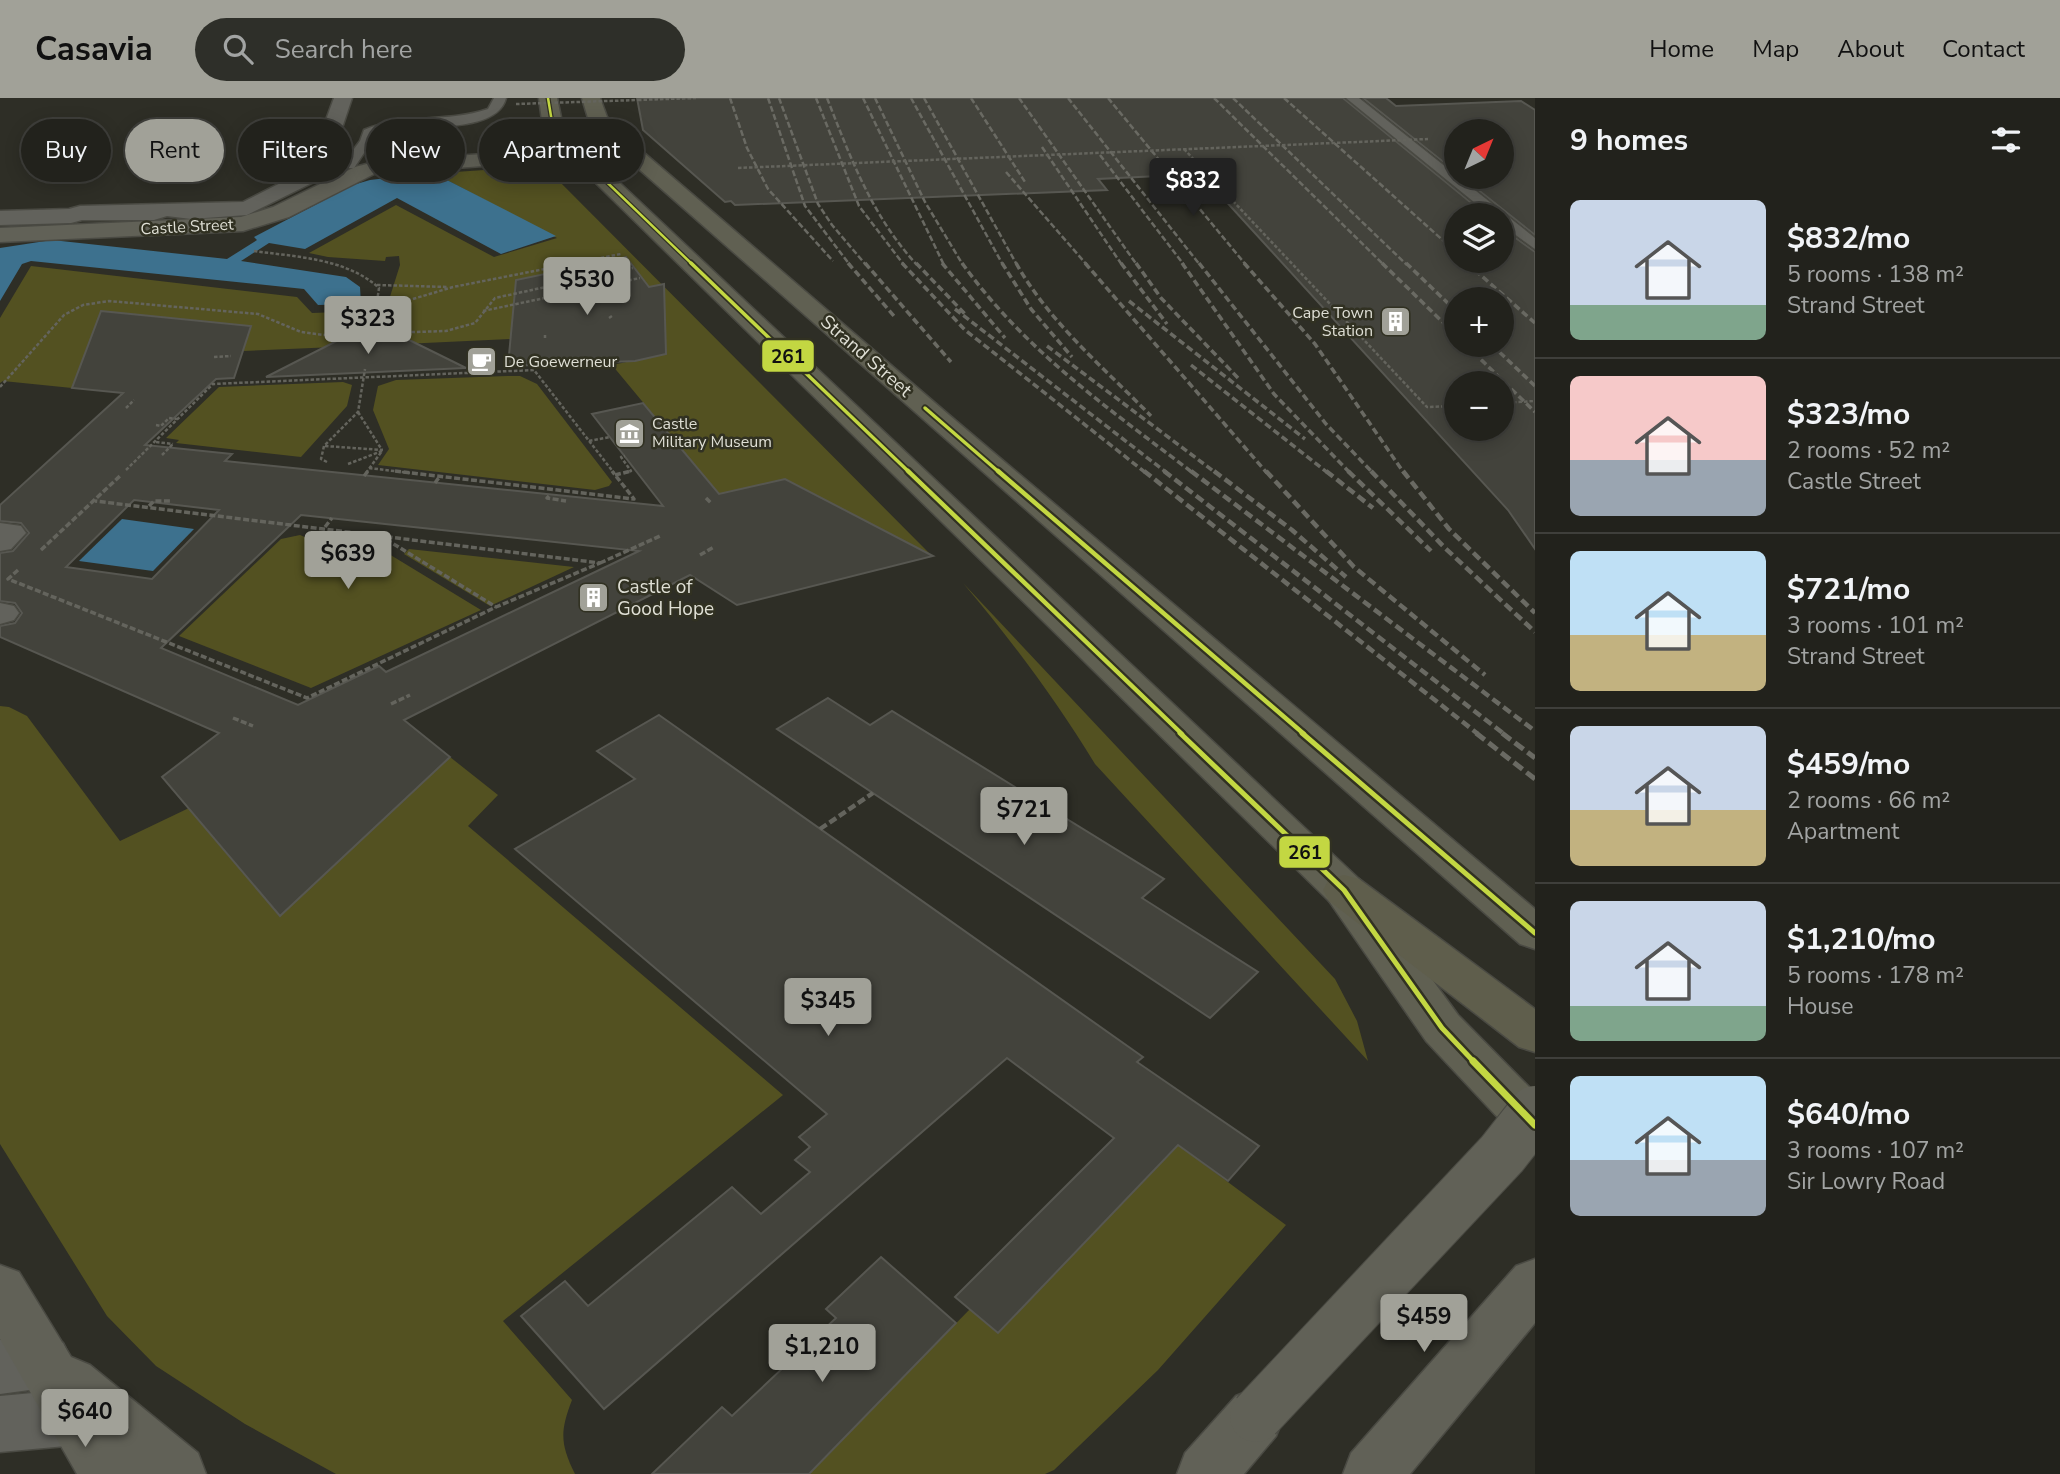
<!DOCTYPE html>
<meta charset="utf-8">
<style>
body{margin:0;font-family:"Nunito Sans",sans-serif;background:#2e2f29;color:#f1f3f6;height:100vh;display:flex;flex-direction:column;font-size:26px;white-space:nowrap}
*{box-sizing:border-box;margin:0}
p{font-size:23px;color:#a2a4a3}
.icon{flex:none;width:38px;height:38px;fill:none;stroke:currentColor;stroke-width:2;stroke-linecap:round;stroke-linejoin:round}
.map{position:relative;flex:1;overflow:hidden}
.drawer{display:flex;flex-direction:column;background:#22221c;width:525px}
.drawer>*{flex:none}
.banner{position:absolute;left:21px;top:21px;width:665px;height:63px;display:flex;gap:14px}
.needle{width:46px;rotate:43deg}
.tools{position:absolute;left:1444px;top:21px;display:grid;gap:14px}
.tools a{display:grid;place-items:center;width:70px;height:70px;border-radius:50%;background:#22221c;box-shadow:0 4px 18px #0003,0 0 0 2px #3f3f3b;font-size:35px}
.price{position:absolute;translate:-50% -60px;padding:0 16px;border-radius:7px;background:#a1a198;color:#111;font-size:23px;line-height:46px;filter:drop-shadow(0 2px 4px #0008)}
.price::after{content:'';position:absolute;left:50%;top:42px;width:21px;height:16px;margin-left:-10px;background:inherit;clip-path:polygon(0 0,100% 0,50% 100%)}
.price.current{background:#222;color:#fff}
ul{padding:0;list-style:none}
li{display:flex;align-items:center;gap:21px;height:175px;padding:0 35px}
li+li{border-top:2px solid #3f3f3b}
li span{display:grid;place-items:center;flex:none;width:196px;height:140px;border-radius:10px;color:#555}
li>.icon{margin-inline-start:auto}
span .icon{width:84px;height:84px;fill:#fffc;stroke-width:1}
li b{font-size:30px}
h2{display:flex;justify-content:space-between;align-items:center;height:84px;padding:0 35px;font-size:30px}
.tag{padding:0 24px;border-radius:32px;background:#22221c;box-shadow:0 4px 18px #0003,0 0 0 2px #3f3f3b;font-size:24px;line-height:63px}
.tag.current{background:#a1a198;color:#111}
header{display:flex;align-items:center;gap:42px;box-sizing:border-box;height:98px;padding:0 35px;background:#a1a198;color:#111}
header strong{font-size:33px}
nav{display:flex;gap:38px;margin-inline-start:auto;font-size:24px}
.search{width:490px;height:63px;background:#2e2f29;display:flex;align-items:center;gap:18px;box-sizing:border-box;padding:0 24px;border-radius:38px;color:#a2a4a3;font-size:26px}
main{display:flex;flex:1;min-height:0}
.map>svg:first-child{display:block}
.green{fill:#535121}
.water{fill:#3d718e}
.building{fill:#43433c;stroke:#575751;stroke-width:2;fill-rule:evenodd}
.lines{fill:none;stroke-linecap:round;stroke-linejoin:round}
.lane-casing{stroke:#4a4a43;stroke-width:3}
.street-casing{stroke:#4a4a43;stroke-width:3}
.secondary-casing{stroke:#4a4a43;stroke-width:3}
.primary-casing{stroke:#4a4a43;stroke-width:3}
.highway-casing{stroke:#4a4a43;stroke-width:3}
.path-far2{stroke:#64645d;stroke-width:2.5;stroke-dasharray:3.5 2;stroke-linecap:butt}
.path-far1{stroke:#64645d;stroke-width:3.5;stroke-dasharray:6 2.5;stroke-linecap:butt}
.path{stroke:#64645d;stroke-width:4.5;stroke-dasharray:8 3.5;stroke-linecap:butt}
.lane{fill:#62625c;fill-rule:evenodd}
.street{fill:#62625c;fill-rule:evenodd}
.secondary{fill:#616157;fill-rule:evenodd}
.primary{fill:#606052;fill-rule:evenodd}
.highway{fill:#5f5e4c;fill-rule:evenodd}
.rail-far3{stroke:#6a6a63;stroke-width:2.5;stroke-dasharray:6 2.5;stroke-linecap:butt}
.rail-far2{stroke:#6a6a63;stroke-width:3.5;stroke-dasharray:7 3.5;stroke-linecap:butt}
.rail-far1{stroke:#6a6a63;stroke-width:4.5;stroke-dasharray:9 4.5;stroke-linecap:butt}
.rail{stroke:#6a6a63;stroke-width:5;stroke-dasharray:11 5;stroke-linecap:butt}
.secondary-bridge-casing{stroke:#4a4a43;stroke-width:54;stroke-linecap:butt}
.path-bridge{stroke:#64645d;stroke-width:2.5;stroke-dasharray:3.5 2;stroke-linecap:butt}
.secondary-bridge{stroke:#616157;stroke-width:52}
.bus-1-far4-casing{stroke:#313122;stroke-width:5}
.bus-1-far3-casing{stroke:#313122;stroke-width:7}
.bus-1-far2-casing{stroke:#313122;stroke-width:9}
.bus-1-far1-casing{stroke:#313122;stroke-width:10}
.bus-1-casing{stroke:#313122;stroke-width:12}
.bus-1-far4{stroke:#c3d742;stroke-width:2.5}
.bus-1-far3{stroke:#c3d742;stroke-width:3.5}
.bus-1-far2{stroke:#c3d742;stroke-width:4.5}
.bus-1-far1{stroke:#c3d742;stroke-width:5}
.bus-1{stroke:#c3d742;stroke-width:7}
.labels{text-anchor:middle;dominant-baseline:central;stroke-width:5;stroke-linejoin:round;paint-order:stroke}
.far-street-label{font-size:16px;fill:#dfdfd5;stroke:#313122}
.far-poi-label{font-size:16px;fill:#dfdfd5;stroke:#313122;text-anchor:start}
.street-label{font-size:19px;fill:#dfdfd5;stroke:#313122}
.poi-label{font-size:19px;fill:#dfdfd5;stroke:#313122;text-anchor:start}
.line-badge{stroke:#313122;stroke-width:2.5}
.pale-badge-label{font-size:19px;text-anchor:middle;font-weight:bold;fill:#111}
</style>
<header>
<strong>Casavia</strong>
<div class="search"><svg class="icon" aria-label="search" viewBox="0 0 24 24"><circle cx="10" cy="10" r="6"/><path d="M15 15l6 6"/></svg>Search here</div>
<nav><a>Home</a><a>Map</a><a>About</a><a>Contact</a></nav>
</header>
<main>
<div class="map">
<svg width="1535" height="1376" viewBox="0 0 1535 1376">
<rect width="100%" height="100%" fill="#2e2e26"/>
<g class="green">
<polygon points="514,70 542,72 553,77 933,459 785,381 719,396 612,267 665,256 663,186 513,217 511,241 382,247 388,205 400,167 399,158 386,159 385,163 328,159 309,155 396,107 494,159 557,140 447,82 411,77"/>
<polygon points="31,168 297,199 312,215 367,213 364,231 360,236 343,237 343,240 358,248 243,253 251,228 101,213 72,290 3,283 0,285 0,220"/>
<polygon points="507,278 520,278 537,286 612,384 609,388 595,392 378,367 389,351 373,312 378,288 396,282"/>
<polygon points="343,284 352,287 347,308 301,359 176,345 179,342 166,340 219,289"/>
<polygon points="300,437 314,443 384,453 481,512 311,590 179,538 281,441"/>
<polygon points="409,451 574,469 490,508 404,456"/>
<path d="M963,485L1335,881L1357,923L1368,963L1095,666C1056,602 1012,543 963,485Z"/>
<path d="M0,608L9,609L27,618L120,743L189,710L280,818L450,659L498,697L468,728L783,997L503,1223L572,1302C560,1333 560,1346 575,1376H336L245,1326L156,1268L107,1218L0,1046Z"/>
<polygon points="1178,1047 1286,1127 1158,1272 1054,1372 1045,1376 809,1376 970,1211 998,1234"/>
</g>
<g class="water">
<polygon points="411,77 447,82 556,138 501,156 397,100 305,151 269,145 241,163 346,179 360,189 361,206 318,207 304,191 31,163 22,166 0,203 0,150 52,142 227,161 257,142 254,139 353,87 370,82"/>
<polygon points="122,421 194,431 153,473 79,463"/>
</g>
<g class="building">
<path d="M637,0H1343L1486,117H1456V163H1502V130L1535,154V451L1508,412L1201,76L1098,81L1107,92L735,107L731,103L725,104L643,32ZM1456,201H1502V247H1456ZM1456,285H1502V331H1456Z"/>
<polygon points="1363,0 1386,0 1396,8 1521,3 1535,12 1535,137 1462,79 1502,79 1502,33 1456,33 1456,74"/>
<polygon points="626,159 649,189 664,186 666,256 635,263 508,268 516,182"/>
<path d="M101,213L251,228L234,280L216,281L145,347L232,356L225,363L663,408L592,316L643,305L719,396L785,381L933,458L737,507L690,477L404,622L450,659L280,818L162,679L219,635L0,539V528L15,525L22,515L15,505L0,503V455L13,453L29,435L21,425L0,423V407L123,295L72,290ZM134,402L219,412L152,481L66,469ZM301,417L385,426L639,453L386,574L379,568L298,607L161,550Z"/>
<polygon points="385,230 466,270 266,279 360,231"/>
<polygon points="828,600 870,627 892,613 1164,781 1142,800 1258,874 1210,920 777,631"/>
<polygon points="659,617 1143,959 1137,964 1259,1048 1228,1083 1178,1047 998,1235 955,1199 1114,1040 1007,960 604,1311 521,1218 565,1183 588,1208 732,1089 761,1116 810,1074 795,1062 810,1049 799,1039 827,1016 515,751 635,681 597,653"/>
<polygon points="881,1159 956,1225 809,1376 652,1376 722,1309 732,1318 836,1220 826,1211"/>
</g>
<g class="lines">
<defs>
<g id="lane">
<path d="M494,0H506C496,40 406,23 374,37L373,41L399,53V59H389L368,49L354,70H344L342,67L360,43L364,32C403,15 448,25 488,11Z"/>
<polygon points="1346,0 1359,0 1535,140 1535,151 1502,127 1502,117 1490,117"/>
</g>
<g id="street">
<polygon points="334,0 352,0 327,75 324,79 247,117 191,121 167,118 154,122 82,122 71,125 0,127 0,113 69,111 80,108 243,104 308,71"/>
<polygon points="0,425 21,428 26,435 11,451 0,453"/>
<polygon points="0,505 14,508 19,515 14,522 0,526"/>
<polygon points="44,1238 63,1245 72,1264 63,1283 44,1290 0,1296 0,1242"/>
<polygon points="77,1291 97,1299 105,1319 97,1339 77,1347 0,1354 0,1298"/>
</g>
<g id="secondary">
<polygon points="622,40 629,42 632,46 629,50 538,64 374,76 289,119 243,133 0,144 0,130 241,119 273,109 355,69 374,64 538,52"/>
<polygon points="1535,1161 1535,1225 1410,1376 1343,1376 1351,1355 1516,1168"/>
<polygon points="0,1167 19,1174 71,1259 90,1267 198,1355 206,1376 77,1376 0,1241"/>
<polygon points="1256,1290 1276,1298 1284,1318 1276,1338 1244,1376 1177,1376 1185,1355 1236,1298"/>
</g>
<g id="primary">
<polygon points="539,0 557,0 563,29 571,39 1359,781 1458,917 1535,995 1535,1047 1518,1041 1426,943 1329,803 557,47 543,30"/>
<polygon points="582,0 600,0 607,19 629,42 949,317 1535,811 1535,851 1520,846 615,50 588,20"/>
</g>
<polygon id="highway" points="1344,777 1359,781 1535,911 1535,954 1519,949 1329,803 1323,792 1329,781"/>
</defs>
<use href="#lane" class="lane-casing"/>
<use href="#street" class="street-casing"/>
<use href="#secondary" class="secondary-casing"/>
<use href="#primary" class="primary-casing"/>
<use href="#highway" class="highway-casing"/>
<g class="path-far2">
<polyline points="638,2 696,0"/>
<polyline points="1184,51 1427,309 1456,308"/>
<path d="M254,153C296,159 346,160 379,190L371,245"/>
<polyline points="573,166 588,180"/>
<polyline points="377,187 448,189"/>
<polyline points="376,212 453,189 621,156"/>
<polyline points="483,213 640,180"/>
<polyline points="609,220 612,218"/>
<polyline points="545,237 545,240"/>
<polyline points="214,259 231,258"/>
<polyline points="0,289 64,217 83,207 109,203 258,216 301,234 323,237 446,233 475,225 495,200 633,170"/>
<polyline points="126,310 134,302"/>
<polyline points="358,314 382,352"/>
<polyline points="156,327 161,328 169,320 177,321"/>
<polyline points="589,343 610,339"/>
<polyline points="156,344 173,346"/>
<polyline points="325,348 383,352"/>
<polyline points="162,357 173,346"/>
<polyline points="327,364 321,361 324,348 358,314 365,271"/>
<polyline points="348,366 382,353"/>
<polyline points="369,370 410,375"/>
<polyline points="126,372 213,286 534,272 614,375"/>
<polyline points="366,375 382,353"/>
<polyline points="624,375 631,373 621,359 625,358"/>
</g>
<g class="path-far1">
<polyline points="395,373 634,401 612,373"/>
<polyline points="615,377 631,373"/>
<polyline points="364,378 368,373"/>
<polyline points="435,385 440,378"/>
<polyline points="549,398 547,400 566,403"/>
<polyline points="706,400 711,405"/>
<polyline points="149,408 154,403 171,403"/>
<polyline points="325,429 332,420"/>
<polyline points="379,437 496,509"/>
<polyline points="41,452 121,377"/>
<polyline points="700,457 714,449"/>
<polyline points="600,465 660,438"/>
<polyline points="18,472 8,481 307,600 496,509 600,465 95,403"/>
<polyline points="391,606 410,597"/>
<polyline points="233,620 253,628"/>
</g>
<polyline class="path" points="820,731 873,695"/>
<use href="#lane" class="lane"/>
<use href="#street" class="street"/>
<use href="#secondary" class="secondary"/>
<use href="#primary" class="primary"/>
<use href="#highway" class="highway"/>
<g class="rail-far3">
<polyline points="730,0 747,50 768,91 833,163"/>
<polyline points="768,0 805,108 850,167"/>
<polyline points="779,0 818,106 832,127 866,167"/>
<polyline points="816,0 859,108 904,167"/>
<path d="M827,0C851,61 872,118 917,167"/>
<polyline points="863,0 944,167"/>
<polyline points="875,0 925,104 963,167"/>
<polyline points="911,0 1003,167"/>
<polyline points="924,0 1017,167"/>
<polyline points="971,0 1025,84"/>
<polyline points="1019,0 1137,167"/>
<polyline points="1068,0 1200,167"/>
<polyline points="1108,0 1246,167"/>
<polyline points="1214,0 1384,167"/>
<polyline points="1233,0 1407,167"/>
<polyline points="1284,0 1456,154"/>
<polyline points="1042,49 1122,167"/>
<polyline points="1100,57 1184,167"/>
<polyline points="1006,74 1087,167"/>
<polyline points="1465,163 1469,167"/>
</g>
<g class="rail-far2">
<polyline points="848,165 894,218"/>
<polyline points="865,165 951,264"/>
<polyline points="902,165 965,232 1146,375"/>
<polyline points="916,165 965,216"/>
<polyline points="942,165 1005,240"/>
<path d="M962,165C1025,253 1108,310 1193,375"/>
<polyline points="1002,165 1031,211 1072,259"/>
<path d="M1016,165C1049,224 1104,270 1151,318"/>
<polyline points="1085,165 1267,375"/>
<polyline points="1121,165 1167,226"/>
<polyline points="1136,165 1161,200 1240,282"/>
<polyline points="1182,165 1274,296 1350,375"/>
<polyline points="1199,165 1326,326 1373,375"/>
<polyline points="1244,165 1315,246 1404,375"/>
<polyline points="1382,165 1456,237"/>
<polyline points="1406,165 1456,213"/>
<polyline points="1467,165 1535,225"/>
<polyline points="1129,203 1305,341"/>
<polyline points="955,211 1167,375"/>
<polyline points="1466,247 1535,314"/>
<polyline points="1492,247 1535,288"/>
<polyline points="1047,248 1216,375"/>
<polyline points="1191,267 1328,375"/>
</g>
<g class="rail-far1">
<polyline points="1144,373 1478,636"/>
<polyline points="1164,373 1504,636"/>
<polyline points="1191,373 1535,633"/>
<polyline points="1214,373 1292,432 1346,479"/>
<polyline points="1266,373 1354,469 1485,577"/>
<polyline points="1326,373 1373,410"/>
<polyline points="1348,373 1431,453"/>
<polyline points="1371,373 1445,450 1535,534"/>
<polyline points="1403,373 1449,431 1535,515"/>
</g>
<g class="rail">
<polyline points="1476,635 1535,681"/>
<polyline points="1502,635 1535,660"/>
</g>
<defs>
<polyline id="secondary-bridge" points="1256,1318 1502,1056 1535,1014"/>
</defs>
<use href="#secondary-bridge" class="secondary-bridge-casing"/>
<g class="path-bridge">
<polyline points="516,6 638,2"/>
<polyline points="738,70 1428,41"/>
<polyline points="1502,305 1535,303"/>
</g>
<use href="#secondary-bridge" class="secondary-bridge"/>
<defs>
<polyline id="bus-1-far4" points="548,0 553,30 564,43 693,167"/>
<g id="bus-1-far3">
<polyline points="691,165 910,375"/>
<polyline points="925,310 1000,375"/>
</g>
<g id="bus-1-far2">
<polyline points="908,373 1182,636"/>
<polyline points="998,373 1304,636"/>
</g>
<g id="bus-1-far1">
<polyline points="1180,635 1344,792 1442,930 1475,965"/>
<polyline points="1302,635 1535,835"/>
</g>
<polyline id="bus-1" points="1473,963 1535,1027"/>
</defs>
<use href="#bus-1-far4" class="bus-1-far4-casing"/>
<use href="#bus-1-far3" class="bus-1-far3-casing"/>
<use href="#bus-1-far2" class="bus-1-far2-casing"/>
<use href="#bus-1-far1" class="bus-1-far1-casing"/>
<use href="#bus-1" class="bus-1-casing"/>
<use href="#bus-1-far4" class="bus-1-far4"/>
<use href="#bus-1-far3" class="bus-1-far3"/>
<use href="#bus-1-far2" class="bus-1-far2"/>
<use href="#bus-1-far1" class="bus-1-far1"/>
<use href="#bus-1" class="bus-1"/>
</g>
<defs>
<symbol id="building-square" viewBox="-11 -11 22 22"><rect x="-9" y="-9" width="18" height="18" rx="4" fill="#a1a198" stroke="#313122"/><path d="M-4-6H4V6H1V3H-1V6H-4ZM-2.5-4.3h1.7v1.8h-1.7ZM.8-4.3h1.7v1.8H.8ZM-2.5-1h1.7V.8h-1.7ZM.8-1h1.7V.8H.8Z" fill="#fff"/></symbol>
<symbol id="cafe-square" viewBox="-11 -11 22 22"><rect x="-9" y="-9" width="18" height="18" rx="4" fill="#a1a198" stroke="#313122"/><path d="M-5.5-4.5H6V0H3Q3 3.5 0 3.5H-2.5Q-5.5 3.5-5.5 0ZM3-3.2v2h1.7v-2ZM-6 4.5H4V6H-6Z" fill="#fff"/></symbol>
<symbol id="museum-square" viewBox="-11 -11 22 22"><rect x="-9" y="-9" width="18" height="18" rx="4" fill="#a1a198" stroke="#313122"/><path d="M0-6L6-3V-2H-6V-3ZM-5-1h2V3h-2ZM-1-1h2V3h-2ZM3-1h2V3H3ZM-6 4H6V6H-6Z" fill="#fff"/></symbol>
</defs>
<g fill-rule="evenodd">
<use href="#building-square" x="1378" y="206" width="35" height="35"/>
<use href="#cafe-square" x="464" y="246" width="35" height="35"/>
<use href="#museum-square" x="612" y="318" width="35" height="35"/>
<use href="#building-square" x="576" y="482" width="35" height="35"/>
</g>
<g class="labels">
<g class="far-street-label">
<text transform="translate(187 129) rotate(-3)">Castle Street</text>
</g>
<g class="far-poi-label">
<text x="1373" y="215" text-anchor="end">Cape Town<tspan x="1373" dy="18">Station</tspan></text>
<text x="504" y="264">De Goewerneur</text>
<text x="652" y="326">Castle<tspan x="652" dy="18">Military Museum</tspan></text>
</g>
<g class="street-label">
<text transform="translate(866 258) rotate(41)">Strand Street</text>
</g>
<g class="poi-label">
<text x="617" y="489">Castle of<tspan x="617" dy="22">Good Hope</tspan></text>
</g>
</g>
<g class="line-badge">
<rect x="761" y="241" width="54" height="34" rx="7" fill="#c3d742"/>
<rect x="1278" y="737" width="53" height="34" rx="7" fill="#c3d742"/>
</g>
<g class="pale-badge-label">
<text x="788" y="265">261</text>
<text x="1305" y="761">261</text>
</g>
</svg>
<div class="tools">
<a><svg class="needle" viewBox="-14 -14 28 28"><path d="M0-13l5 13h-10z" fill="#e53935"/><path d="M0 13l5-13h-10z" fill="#a2a4a3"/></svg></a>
<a><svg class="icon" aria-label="layers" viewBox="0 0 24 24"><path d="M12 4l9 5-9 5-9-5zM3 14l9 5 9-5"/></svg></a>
<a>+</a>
<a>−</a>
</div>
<b class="price current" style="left:1193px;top:120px">$832</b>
<b class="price" style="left:587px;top:219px">$530</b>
<b class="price" style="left:368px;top:258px">$323</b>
<b class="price" style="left:348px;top:493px">$639</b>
<b class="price" style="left:1024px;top:749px">$721</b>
<b class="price" style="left:828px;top:940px">$345</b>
<b class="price" style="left:1424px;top:1256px">$459</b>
<b class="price" style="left:822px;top:1286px">$1,210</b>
<b class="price" style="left:85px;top:1351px">$640</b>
<div class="banner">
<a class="tag">Buy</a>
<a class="tag current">Rent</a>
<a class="tag">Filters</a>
<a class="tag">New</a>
<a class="tag">Apartment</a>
</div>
</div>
<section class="drawer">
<h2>9 homes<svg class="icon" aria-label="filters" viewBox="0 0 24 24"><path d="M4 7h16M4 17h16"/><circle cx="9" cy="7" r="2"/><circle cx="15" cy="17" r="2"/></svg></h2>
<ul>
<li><span style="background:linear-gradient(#c9d6e8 75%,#7fa58c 0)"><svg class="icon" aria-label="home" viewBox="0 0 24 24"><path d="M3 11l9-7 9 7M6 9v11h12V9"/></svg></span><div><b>$832/mo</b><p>5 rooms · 138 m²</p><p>Strand Street</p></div></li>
<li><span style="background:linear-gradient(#f6c9c9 60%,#9aa5b1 0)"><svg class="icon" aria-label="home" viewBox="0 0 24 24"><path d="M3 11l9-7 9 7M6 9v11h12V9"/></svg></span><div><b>$323/mo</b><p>2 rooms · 52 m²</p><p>Castle Street</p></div></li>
<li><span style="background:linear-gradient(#bfe0f5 60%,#c2b280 0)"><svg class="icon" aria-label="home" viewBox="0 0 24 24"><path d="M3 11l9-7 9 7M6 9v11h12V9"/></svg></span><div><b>$721/mo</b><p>3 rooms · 101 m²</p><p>Strand Street</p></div></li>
<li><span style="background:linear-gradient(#c9d6e8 60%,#c2b280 0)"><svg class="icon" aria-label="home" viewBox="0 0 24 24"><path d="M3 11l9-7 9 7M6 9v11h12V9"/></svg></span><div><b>$459/mo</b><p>2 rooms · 66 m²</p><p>Apartment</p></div></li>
<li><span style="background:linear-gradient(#c9d6e8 75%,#7fa58c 0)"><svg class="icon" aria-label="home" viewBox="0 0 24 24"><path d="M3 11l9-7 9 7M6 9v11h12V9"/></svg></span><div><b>$1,210/mo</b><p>5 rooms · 178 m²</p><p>House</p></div></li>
<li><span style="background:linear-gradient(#bfe0f5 60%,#9aa5b1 0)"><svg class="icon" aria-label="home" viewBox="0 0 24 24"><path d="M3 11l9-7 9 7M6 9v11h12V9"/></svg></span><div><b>$640/mo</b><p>3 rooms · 107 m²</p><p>Sir Lowry Road</p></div></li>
</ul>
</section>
</main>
